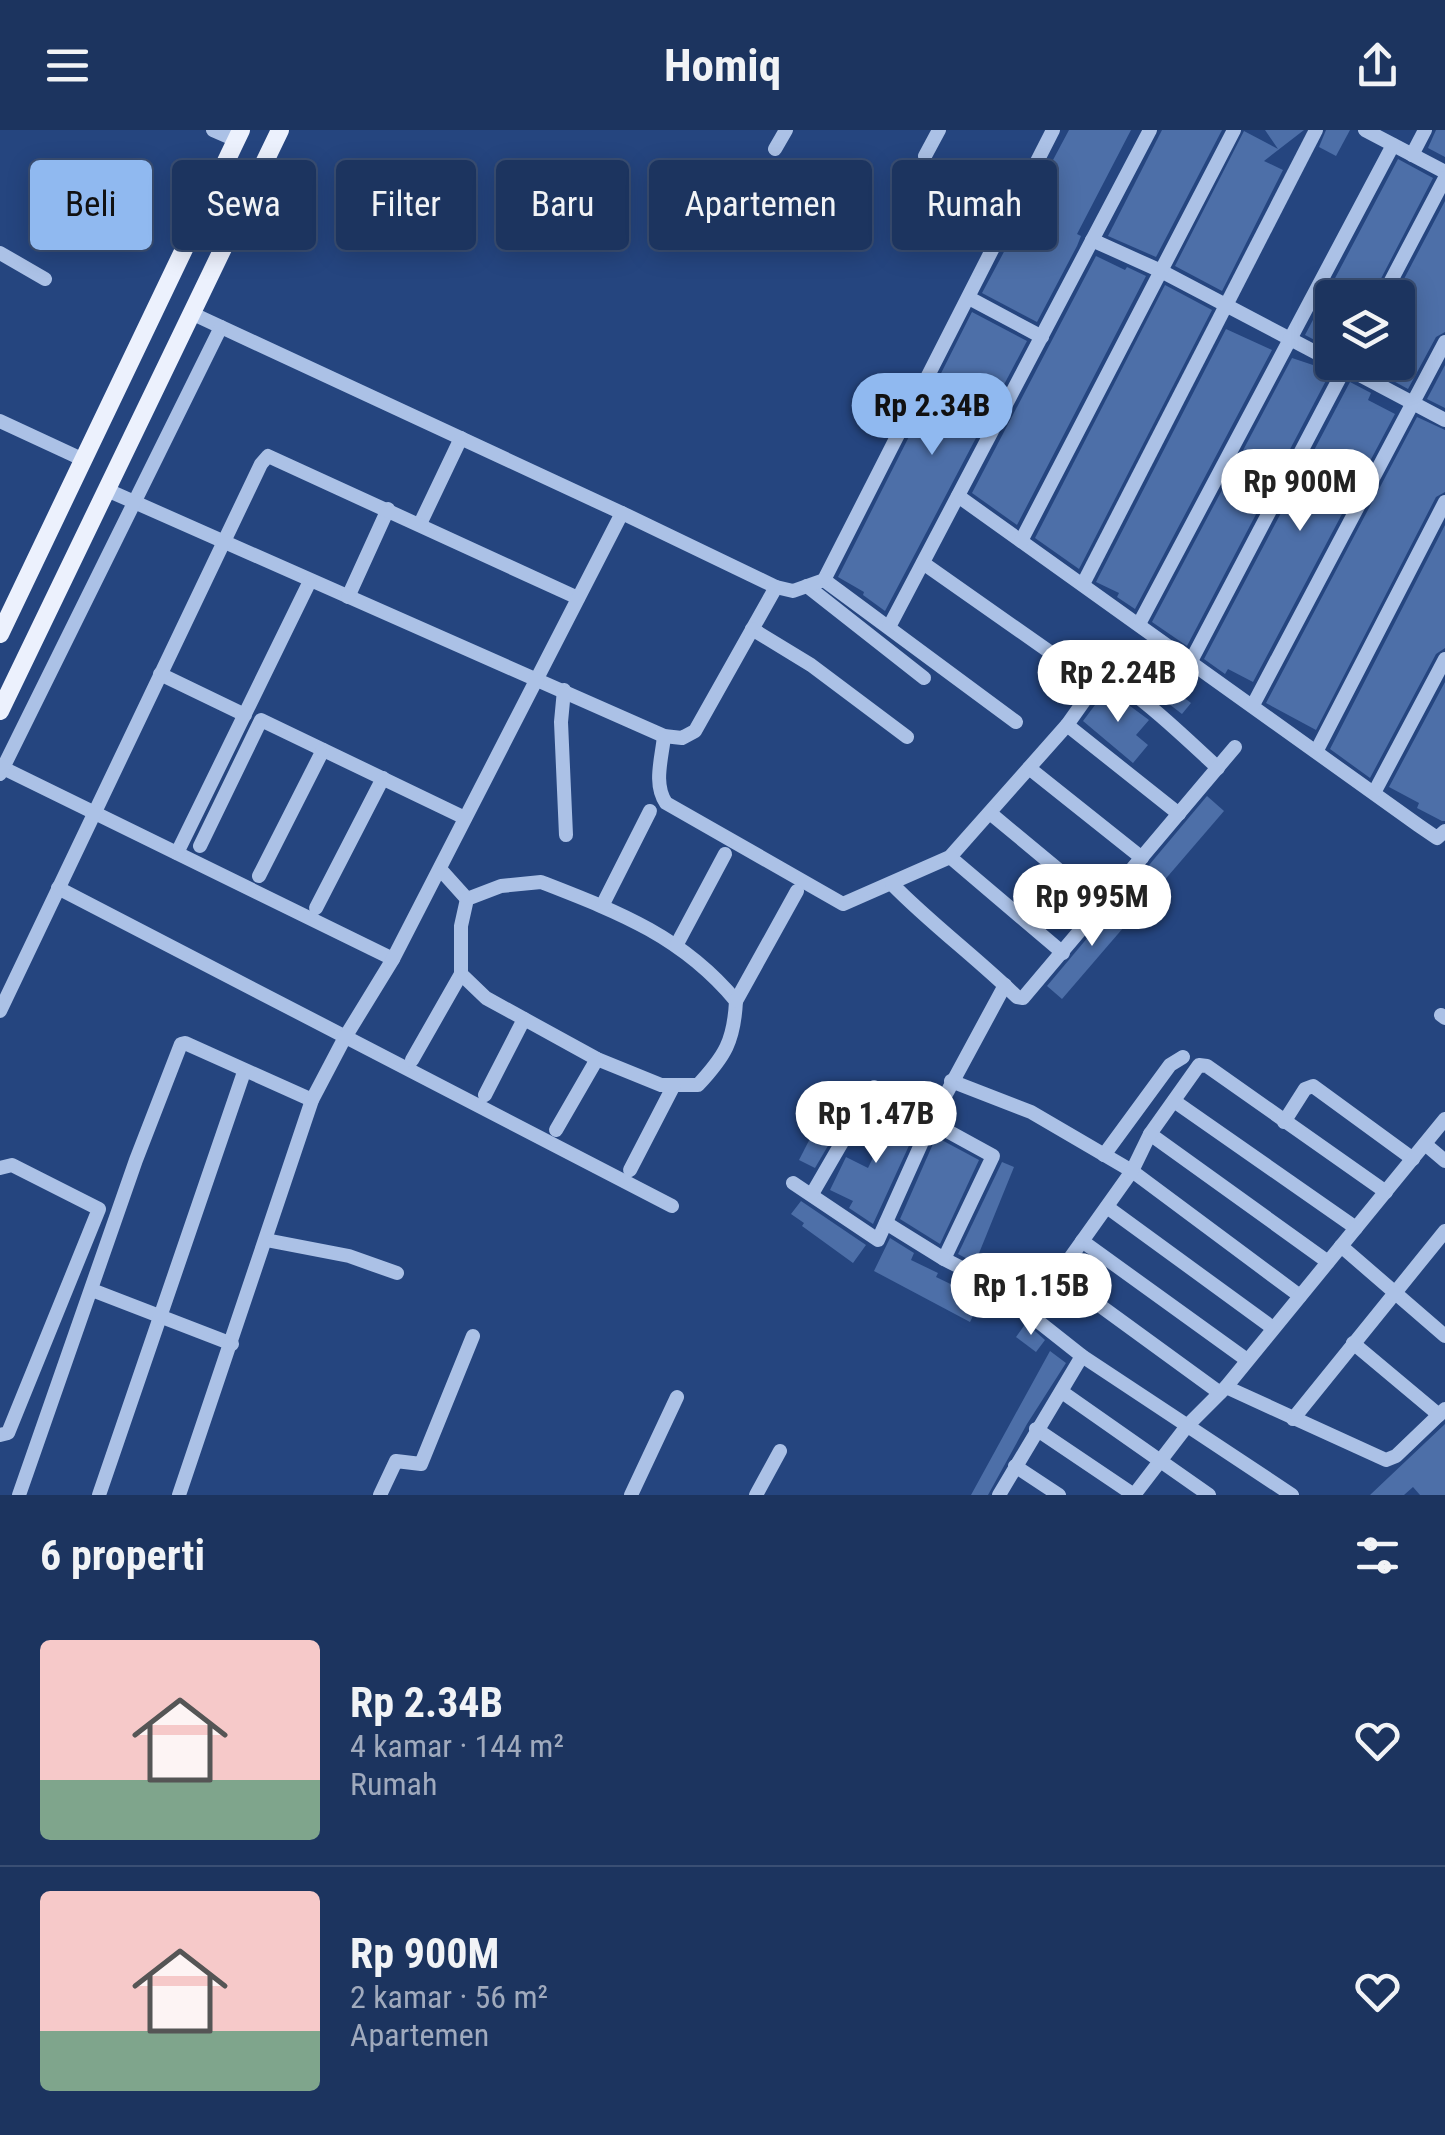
<!DOCTYPE html>
<html lang="id">
<meta charset="utf-8">
<style>
body{margin:0;font-family:"Roboto Condensed",sans-serif;background:#253c65;color:#f1f3f6;height:100vh;display:flex;flex-direction:column;font-size:38px;white-space:nowrap}
*{box-sizing:border-box;margin:0}
p{font-size:32px;color:#a0aabd}
.icon{flex:none;width:55px;height:55px;fill:none;stroke:currentColor;stroke-width:2;stroke-linecap:round;stroke-linejoin:round}
.map{position:relative;height:1365px;overflow:hidden}
.panel{display:flex;flex-direction:column;background:#1c345f;flex:1}
.panel>*{flex:none}
.hud{position:absolute;left:30px;top:30px;width:1385px;height:90px;display:flex;gap:20px}
.controls{position:absolute;left:1315px;top:150px;display:grid;gap:20px}
.controls a{display:grid;place-items:center;width:100px;height:100px;border-radius:10px;background:#1c345f;box-shadow:0 5px 25px #0003,0 0 0 2px #3a4f74;font-size:50px}
.price{position:absolute;translate:-50% -85px;padding:0 22px;border-radius:35px;background:#fff;color:#222;font-size:32px;line-height:65px;filter:drop-shadow(0 2px 5px #0008)}
.price::after{content:'';position:absolute;left:50%;top:60px;width:30px;height:22px;margin-left:-15px;background:inherit;clip-path:polygon(0 0,100% 0,50% 100%)}
.price.active{background:#90b9f0;color:#111}
ul{padding:0;list-style:none}
li{display:flex;align-items:center;gap:30px;height:250px;padding:0 40px}
li+li{border-top:2px solid #3a4f74}
li span{display:grid;place-items:center;flex:none;width:280px;height:200px;border-radius:10px;color:#555}
li>.icon{margin-inline-start:auto}
span .icon{width:120px;height:120px;fill:#fffc;stroke-width:1}
li b{font-size:42px}
h2{display:flex;justify-content:space-between;align-items:center;height:120px;padding:0 40px;font-size:42px}
.tag{padding:0 35px;border-radius:10px;background:#1c345f;box-shadow:0 5px 25px #0003,0 0 0 2px #3a4f74;font-size:35px;line-height:90px}
.tag.active{background:#90b9f0;color:#111}
header{display:flex;justify-content:space-between;align-items:center;height:130px;padding:0 40px;background:#1c345f;font-size:45px;font-weight:700}
.map>svg:first-child{display:block}
.building{fill:#4d6fa8}
.lines{fill:none;stroke-linecap:round;stroke-linejoin:round}
.minor{stroke:#abc1e6;stroke-width:14}
.major{stroke:#ecf1fd;stroke-width:18}
</style>
<header><svg class="icon" aria-label="menu" viewBox="0 0 24 24"><path d="M4 6h16M4 12h16M4 18h16"/></svg>Homiq<svg class="icon" aria-label="share" viewBox="0 0 24 24"><path d="M12 15V3M7 8l5-5 5 5M5 13v7h14v-7"/></svg></header>
<div class="map">
<svg width="1445" height="1365" viewBox="0 0 1445 1365">
<rect width="100%" height="100%" fill="#25457f"/>
<g class="building">
<polygon points="1069,0 1131,0 1077,104 1081,106 1077,116 1037,192 982,163"/>
<polygon points="1162,0 1222,0 1156,127 1108,106"/>
<polygon points="1265,0 1304,0 1264,31 1283,40 1222,161 1175,136 1244,1 1278,19"/>
<polygon points="1326,0 1350,0 1336,26 1319,17"/>
<polygon points="1436,0 1445,0 1445,27 1428,18"/>
<polygon points="1398,29 1433,48 1371,168 1332,168 1332,219 1305,205"/>
<polygon points="1445,71 1445,202 1436,207 1408,259 1359,232 1398,232 1398,168 1394,168"/>
<polygon points="1096,126 1125,140 1127,137 1146,146 1017,395 972,363"/>
<polygon points="1165,155 1212,180 1079,439 1035,408"/>
<polygon points="972,182 1027,211 885,481 863,465 864,462 838,447"/>
<polygon points="1226,199 1272,220 1135,479 1117,467 1119,463 1096,452"/>
<polygon points="1292,228 1331,241 1187,516 1152,492"/>
<polygon points="1445,235 1445,278 1427,269"/>
<polygon points="1350,252 1371,263 1368,270 1395,284 1253,552 1228,539 1225,544 1204,529"/>
<polygon points="1417,287 1445,300 1445,362 1436,367 1316,600 1266,573"/>
<polygon points="1445,395 1445,518 1436,524 1370,648 1330,619"/>
<polygon points="1445,552 1445,691 1442,691 1417,678 1419,673 1389,657"/>
<polygon points="1107,559 1149,590 1136,605 1148,615 1133,633 1083,591"/>
<polygon points="1178,563 1191,573 1182,584 1169,574"/>
<polygon points="1207,666 1224,681 1150,767 1134,753"/>
<polygon points="1120,769 1136,783 1062,869 1047,856"/>
<polygon points="877,977 918,996 873,1094 849,1078 853,1071 830,1060 846,1027 868,1038 883,1007 866,998"/>
<polygon points="818,993 836,1002 815,1038 799,1030"/>
<polygon points="936,1007 979,1030 940,1114 900,1089"/>
<polygon points="1002,1032 1014,1037 975,1133 958,1124"/>
<polygon points="801,1071 866,1115 853,1133 802,1096 804,1093 791,1084"/>
<polygon points="890,1108 914,1123 911,1130 938,1143 936,1147 963,1160 967,1152 985,1162 970,1192 874,1141"/>
<polygon points="1026,1193 1045,1210 1036,1222 1016,1207"/>
<polygon points="1050,1221 1066,1233 1027,1294 988,1365 971,1365"/>
<polygon points="1445,1294 1445,1365 1420,1365 1413,1357 1404,1365 1370,1365"/>
</g>
<g class="lines">
<g class="minor">
<polyline points="213,0 236,10"/>
<polyline points="1365,0 1445,42"/>
<polyline points="775,19 786,0"/>
<polyline points="1412,25 1425,0"/>
<polyline points="925,26 939,0"/>
<polyline points="1092,110 1161,141 1332,231"/>
<polyline points="0,123 45,149"/>
<polyline points="969,168 1042,207"/>
<polyline points="1382,168 1445,48"/>
<polyline points="191,183 622,383"/>
<polyline points="1341,235 1445,290"/>
<polyline points="0,291 84,330"/>
<polyline points="107,360 664,606 682,608 695,601 776,457"/>
<polyline points="958,366 1418,695 1437,708 1445,701"/>
<polyline points="420,394 461,308"/>
<polyline points="1021,411 1234,0"/>
<polyline points="923,433 1064,532"/>
<polyline points="824,450 1016,592"/>
<polyline points="1083,454 1316,0"/>
<polyline points="807,456 924,548"/>
<polyline points="348,467 388,379"/>
<polyline points="1139,494 1393,15"/>
<polyline points="889,497 1150,0"/>
<polyline points="752,499 811,535 907,607"/>
<polyline points="1191,531 1348,232"/>
<polyline points="160,544 245,585"/>
<polyline points="564,560 561,592 566,705"/>
<polyline points="1253,575 1445,212"/>
<polyline points="1067,595 1179,684"/>
<path d="M664,606C662,628 653,654 666,673L843,774L950,727L1067,595L1101,547C1122,545 1198,620 1218,638"/>
<polyline points="1317,620 1445,372"/>
<polyline points="3,638 393,829"/>
<polyline points="1029,638 1142,728"/>
<polyline points="0,644 221,197"/>
<polyline points="1375,661 1445,529"/>
<polyline points="990,683 1102,776"/>
<polyline points="200,716 261,590 465,688"/>
<polyline points="177,723 310,451"/>
<polyline points="950,727 1063,823"/>
<polyline points="440,739 467,769"/>
<polyline points="259,746 323,620"/>
<path d="M541,752C618,782 682,806 736,871C734,911 725,926 698,955H661L597,929L486,868L461,844V796L467,769L501,756Z"/>
<path d="M892,754C931,794 976,827 1017,867L1023,868L1235,617"/>
<polyline points="58,758 672,1076"/>
<polyline points="602,776 650,681"/>
<polyline points="316,778 383,648"/>
<polyline points="677,814 725,724"/>
<polyline points="736,871 797,761"/>
<polyline points="0,881 261,334 268,326 578,468"/>
<polyline points="1441,885 1445,888"/>
<polyline points="412,930 461,844"/>
<polyline points="951,951 1031,982 1132,1041 1300,1166"/>
<polyline points="485,965 524,889"/>
<polyline points="1174,971 1356,1098"/>
<polyline points="931,992 993,1026 944,1129"/>
<polyline points="1284,992 1305,959 1313,956 1413,1029"/>
<polyline points="556,1000 597,929"/>
<polyline points="1150,1004 1328,1132"/>
<polyline points="1425,1014 1445,1031"/>
<polyline points="1104,1025 1170,935 1183,927"/>
<polyline points="0,1038 12,1035 99,1079 8,1303 0,1305"/>
<polyline points="630,1040 674,955"/>
<polyline points="793,1053 878,1110 931,992 1005,855"/>
<polyline points="812,1064 874,957"/>
<polyline points="1107,1077 1273,1198"/>
<polyline points="886,1093 944,1129 1036,1176"/>
<polyline points="266,1110 349,1126 397,1143"/>
<polyline points="1082,1111 1247,1230"/>
<polyline points="1341,1116 1445,1206"/>
<polyline points="1058,1145 1220,1263"/>
<polyline points="92,1160 232,1214"/>
<polyline points="1353,1213 1439,1285"/>
<polyline points="1226,1257 1386,1330 1396,1326 1445,1279"/>
<polyline points="1062,1262 1209,1365"/>
<polyline points="1293,1289 1445,1101"/>
<polyline points="1036,1299 1134,1365"/>
<polyline points="1015,1336 1059,1365"/>
<polyline points="19,1365 136,1030 181,914 185,913 312,970"/>
<polyline points="99,1365 244,942"/>
<polyline points="179,1365 312,970 344,909 393,829 622,383 776,457 793,461 824,450 1053,0"/>
<polyline points="380,1365 396,1331 421,1334 473,1206"/>
<polyline points="631,1365 677,1267"/>
<polyline points="756,1365 780,1321"/>
<polyline points="999,1365 1082,1226"/>
<polyline points="1134,1365 1187,1296 1226,1257 1445,989"/>
<polyline points="1292,1365 1082,1226 1039,1192 1036,1176 1132,1041 1150,1004 1199,935 1207,936 1386,1062"/>
</g>
<g class="major">
<polyline points="0,504 241,0"/>
<polyline points="0,581 280,0"/>
</g>
</g>
</svg>
<div class="controls">
<a><svg class="icon" aria-label="layers" viewBox="0 0 24 24"><path d="M12 4l9 5-9 5-9-5zM3 14l9 5 9-5"/></svg></a>
</div>
<b class="price active" style="left:932px;top:328px">Rp 2.34B</b>
<b class="price" style="left:1300px;top:404px">Rp 900M</b>
<b class="price" style="left:1118px;top:595px">Rp 2.24B</b>
<b class="price" style="left:1092px;top:819px">Rp 995M</b>
<b class="price" style="left:876px;top:1036px">Rp 1.47B</b>
<b class="price" style="left:1031px;top:1208px">Rp 1.15B</b>
<div class="hud">
<a class="tag active">Beli</a>
<a class="tag">Sewa</a>
<a class="tag">Filter</a>
<a class="tag">Baru</a>
<a class="tag">Apartemen</a>
<a class="tag">Rumah</a>
</div>
</div>
<section class="panel">
<h2>6 properti<svg class="icon" aria-label="filters" viewBox="0 0 24 24"><path d="M4 7h16M4 17h16"/><circle cx="9" cy="7" r="2"/><circle cx="15" cy="17" r="2"/></svg></h2>
<ul>
<li><span style="background:linear-gradient(#f6c9c9 70%,#7fa58c 0)"><svg class="icon" aria-label="home" viewBox="0 0 24 24"><path d="M3 11l9-7 9 7M6 9v11h12V9"/></svg></span><div><b>Rp 2.34B</b><p>4 kamar · 144 m²</p><p>Rumah</p></div><svg class="icon" aria-label="heart" viewBox="0 0 24 24"><path d="M12 20l-8-8c-3-5 5-10 8-4 3-6 11-1 8 4z"/></svg></li>
<li><span style="background:linear-gradient(#f6c9c9 70%,#7fa58c 0)"><svg class="icon" aria-label="home" viewBox="0 0 24 24"><path d="M3 11l9-7 9 7M6 9v11h12V9"/></svg></span><div><b>Rp 900M</b><p>2 kamar · 56 m²</p><p>Apartemen</p></div><svg class="icon" aria-label="heart" viewBox="0 0 24 24"><path d="M12 20l-8-8c-3-5 5-10 8-4 3-6 11-1 8 4z"/></svg></li>
</ul>
</section>
